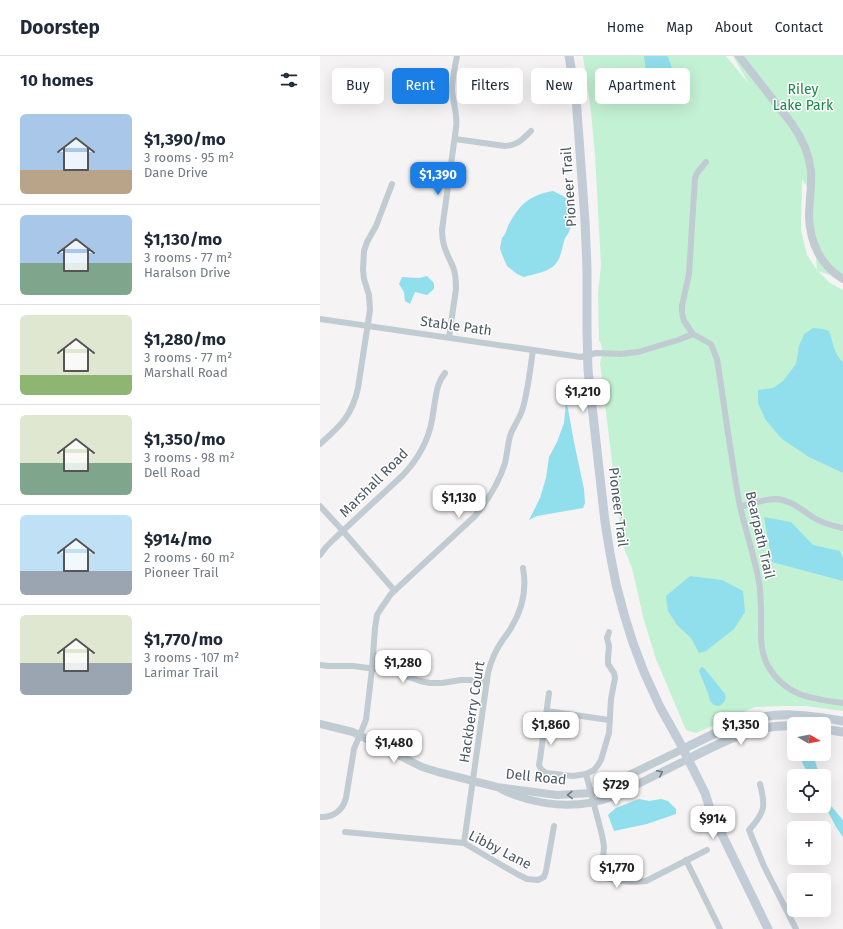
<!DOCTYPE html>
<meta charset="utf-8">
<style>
body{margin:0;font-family:"Fira Sans",sans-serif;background:#f6f6f7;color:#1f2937;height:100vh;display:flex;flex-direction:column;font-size:15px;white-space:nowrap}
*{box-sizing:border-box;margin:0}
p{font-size:13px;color:#747a83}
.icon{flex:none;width:22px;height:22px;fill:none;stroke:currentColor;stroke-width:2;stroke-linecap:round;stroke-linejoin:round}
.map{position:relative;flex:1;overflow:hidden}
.details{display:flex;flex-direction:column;background:#fff;width:320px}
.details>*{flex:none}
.guide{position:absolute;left:12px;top:12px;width:380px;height:36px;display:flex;gap:8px}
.needle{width:26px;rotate:99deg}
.tools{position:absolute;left:467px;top:661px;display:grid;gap:8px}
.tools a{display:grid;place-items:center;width:44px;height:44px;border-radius:6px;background:#fff;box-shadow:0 4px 16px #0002;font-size:20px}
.price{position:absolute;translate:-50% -34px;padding:0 9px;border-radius:8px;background:#fff;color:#222;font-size:13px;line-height:26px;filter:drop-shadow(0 1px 2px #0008)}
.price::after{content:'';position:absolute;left:50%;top:24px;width:12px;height:9px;margin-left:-6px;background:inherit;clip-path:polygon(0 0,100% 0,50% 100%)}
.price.selected{background:#1b7ee7;color:#fff}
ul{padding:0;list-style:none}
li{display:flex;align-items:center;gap:12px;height:100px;padding:0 20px}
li+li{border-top:1px solid #e0e1e3}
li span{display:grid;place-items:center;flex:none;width:112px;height:80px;border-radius:6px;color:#555}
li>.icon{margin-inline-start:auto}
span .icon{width:48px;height:48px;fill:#fffc;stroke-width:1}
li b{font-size:17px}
h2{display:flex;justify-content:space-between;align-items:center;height:48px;padding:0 20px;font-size:17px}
.chip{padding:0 14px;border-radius:6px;background:#fff;box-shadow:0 4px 16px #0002;font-size:14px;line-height:36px}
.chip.selected{background:#1b7ee7;color:#fff}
header{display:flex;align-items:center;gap:24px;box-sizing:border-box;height:56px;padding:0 20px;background:#fff;border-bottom:1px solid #e0e1e3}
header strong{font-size:19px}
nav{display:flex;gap:22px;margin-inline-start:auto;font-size:14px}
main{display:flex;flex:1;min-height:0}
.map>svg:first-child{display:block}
.green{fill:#c3f1d3;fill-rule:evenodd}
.water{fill:#91deed}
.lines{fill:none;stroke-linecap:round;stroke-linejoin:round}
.minor{stroke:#c1cbd2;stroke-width:6}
.tertiary{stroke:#c1cbd2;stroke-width:8}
.secondary{stroke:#c1ccd6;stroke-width:9}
.oneway{stroke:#6e7a83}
.labels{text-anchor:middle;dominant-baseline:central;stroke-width:3;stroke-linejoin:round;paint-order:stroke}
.park-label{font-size:14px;fill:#188549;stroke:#fff}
.street-label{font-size:14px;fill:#4a5761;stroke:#fff}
</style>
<header>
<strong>Doorstep</strong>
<nav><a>Home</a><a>Map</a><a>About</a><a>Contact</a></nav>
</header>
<main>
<section class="details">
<h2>10 homes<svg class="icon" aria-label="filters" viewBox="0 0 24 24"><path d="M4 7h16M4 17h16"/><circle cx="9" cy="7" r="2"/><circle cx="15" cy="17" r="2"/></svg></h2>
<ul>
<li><span style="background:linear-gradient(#a9c7e8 70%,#b9a48a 0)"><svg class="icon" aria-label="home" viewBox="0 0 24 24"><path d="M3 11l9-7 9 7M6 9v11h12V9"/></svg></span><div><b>$1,390/mo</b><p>3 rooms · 95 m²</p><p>Dane Drive</p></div></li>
<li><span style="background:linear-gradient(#a9c7e8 60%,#7fa58c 0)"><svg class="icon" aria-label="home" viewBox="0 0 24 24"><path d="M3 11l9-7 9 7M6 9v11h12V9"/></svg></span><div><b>$1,130/mo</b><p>3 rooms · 77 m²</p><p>Haralson Drive</p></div></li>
<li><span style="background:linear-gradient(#dfe7d0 75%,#8fb573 0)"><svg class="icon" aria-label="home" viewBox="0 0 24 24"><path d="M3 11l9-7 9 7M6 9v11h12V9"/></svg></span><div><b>$1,280/mo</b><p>3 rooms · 77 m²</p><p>Marshall Road</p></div></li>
<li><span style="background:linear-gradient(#dfe7d0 60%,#7fa58c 0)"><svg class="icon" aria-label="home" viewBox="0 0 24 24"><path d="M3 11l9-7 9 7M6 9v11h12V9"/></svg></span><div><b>$1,350/mo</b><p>3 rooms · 98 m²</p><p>Dell Road</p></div></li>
<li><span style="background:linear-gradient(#bfe0f5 70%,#9aa5b1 0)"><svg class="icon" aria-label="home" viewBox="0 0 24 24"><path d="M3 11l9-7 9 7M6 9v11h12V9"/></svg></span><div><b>$914/mo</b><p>2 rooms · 60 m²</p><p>Pioneer Trail</p></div></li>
<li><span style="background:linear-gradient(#dfe7d0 60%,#9aa5b1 0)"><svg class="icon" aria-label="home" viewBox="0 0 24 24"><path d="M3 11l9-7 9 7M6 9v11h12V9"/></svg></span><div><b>$1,770/mo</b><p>3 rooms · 107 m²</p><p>Larimar Trail</p></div></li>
</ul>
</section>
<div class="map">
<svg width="523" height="873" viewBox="0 0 523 873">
<rect width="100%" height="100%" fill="#f5f3f3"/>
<path class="green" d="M263,0H406L429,28L413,0H523V223L498,215L510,227L523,234V655L486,650H461L435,651L376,677L366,674L336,603L324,564L312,512L302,487L280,307C282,299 284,292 279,284L278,238L281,209L275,99L271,56ZM482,123L491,137L497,214L487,199L481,175Z"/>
<g class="water">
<polygon points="324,0 346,0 348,1 353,15 344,22 327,23"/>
<path d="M233,135C237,137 244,140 247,143C247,144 249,148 249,149C253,160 253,173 245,182C243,188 242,194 240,200C235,216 217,217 204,221L197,218L187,210L181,196L180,192L182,182C186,178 187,172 189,168C200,148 210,139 233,135Z"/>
<polygon points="107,220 114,227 114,233 107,239 95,236 90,248 85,245 84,236 79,228 82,221 99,222"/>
<path d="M493,272L503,273L509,275C513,286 514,299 523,306V417L489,401L462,383L445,363L438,347V334L453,332L463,325L476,308L479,290L484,278Z"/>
<polygon points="246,347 248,353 254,386 264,433 265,447 263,452 217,460 209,464 220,442 226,422 229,401 237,386 244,367"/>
<polygon points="444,461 471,466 493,489 520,495 523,502 523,525 452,506"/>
<polygon points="370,520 402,524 423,535 425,556 414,573 386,595 379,597 371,582 357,569 348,555 346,540"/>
<path d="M381,611L384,612L405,638C407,644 404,647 399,650L394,649L390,645L388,637L379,615Z"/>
<polygon points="471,687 474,687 474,698 496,698 495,705 500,720 489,720 481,704 474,700 468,693 468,689"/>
<polygon points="504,734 507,745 523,764 523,781 516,771 504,748"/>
<polygon points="319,743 329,745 341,743 348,745 356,753 356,758 327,768 294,775 288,759 296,752"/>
</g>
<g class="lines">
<g class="minor">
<path d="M135,83L185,90C198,89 202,84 211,75"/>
<path d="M0,263L261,301L276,297L301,298L318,296L358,284L373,278L391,288L397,303C402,334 406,365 411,396C414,414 416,432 420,450C426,477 436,504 440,532C440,539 441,546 441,553C442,572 438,592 448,610C465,640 492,643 523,647"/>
<polyline points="373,278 364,265 362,257 362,250 369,218 375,122 377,117 386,106"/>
<path d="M129,281L136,233C136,226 136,218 133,211C127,197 122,190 122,174L136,72C138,59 133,47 132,34C132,23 135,11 137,0"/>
<path d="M0,388C20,370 32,360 38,332L50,254L49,239L44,223L43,214L44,195L47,186L56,170L72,128"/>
<polyline points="0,450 23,475 74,534"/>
<path d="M420,451C431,448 444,443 456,443C471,444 482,454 494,462C503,467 513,470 523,472"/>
<path d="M0,499L7,490L14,483L83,419C98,403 108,386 112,364C114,353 115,341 118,330L121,323L125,317"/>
<path d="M289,576L287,582L289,590L288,603V608L294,617L295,622L291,643L289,677L281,704L278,709L274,714L266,718L282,779L284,790L282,817L285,822C298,825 312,827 326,825L387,794"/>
<polyline points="0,609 8,610 33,610 71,615 100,625 110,627 122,627 141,624 150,624 167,626"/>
<polyline points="229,637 220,703 219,709 221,713 226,717 253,720 266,718"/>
<polyline points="227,655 289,664"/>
<path d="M440,728C446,751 445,756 429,774L444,810L476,873"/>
<path d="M0,761C13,762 23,754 26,742L34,693L46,664L52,613L55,572L57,559L60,554L71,538L155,460C168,444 179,427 185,407C187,398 188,388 190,380C193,371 199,363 202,355C208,336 210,314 213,294"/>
<polyline points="25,776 144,787 197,818 207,823 218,824 224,821 226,815 234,770"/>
<path d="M144,787L168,617C171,605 175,595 182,585C185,581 188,577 191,572C202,554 207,533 203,512"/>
<polyline points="366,804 400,873"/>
</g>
<g class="tertiary">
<path d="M419,0L472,68C482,82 489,97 491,115C492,131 489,146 489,161C490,187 501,210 523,223"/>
<polyline points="0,668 33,676 102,711 118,716 177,731 237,739 271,737 278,734 363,693"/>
<path d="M181,733C190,738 198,740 207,743C236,751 264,751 292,741L368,703"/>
</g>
<g class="secondary">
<polyline points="249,0 256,41 265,165 267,212 267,275 268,314 285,466 290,497 296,528 304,558 313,587 324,616 340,651 359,685 385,737 391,756 448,873"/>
<polyline points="504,673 523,676"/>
<path d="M363,693C382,684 400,674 419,667C455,654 487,659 523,665"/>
<path d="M368,703C401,687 436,667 474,670"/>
</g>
</g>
<defs><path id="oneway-chevron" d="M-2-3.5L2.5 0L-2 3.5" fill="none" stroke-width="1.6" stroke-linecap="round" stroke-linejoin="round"/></defs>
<g class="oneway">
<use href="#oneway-chevron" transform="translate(340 717) rotate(-26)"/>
<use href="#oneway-chevron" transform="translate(250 739) rotate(177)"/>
</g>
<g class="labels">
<g class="park-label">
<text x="483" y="33">Riley<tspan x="483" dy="16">Lake Park</tspan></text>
</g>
<g class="street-label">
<text transform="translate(249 131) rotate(-94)">Pioneer Trail</text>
<text transform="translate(136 270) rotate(8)">Stable Path</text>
<text transform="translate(54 427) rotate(-45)">Marshall Road</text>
<text transform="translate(298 451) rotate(83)">Pioneer Trail</text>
<text transform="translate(440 479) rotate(77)">Bearpath Trail</text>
<text transform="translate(152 656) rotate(-81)">Hackberry Court</text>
<text transform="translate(216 721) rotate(6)">Dell Road</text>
<text transform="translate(180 794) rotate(27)">Libby Lane</text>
</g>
</g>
</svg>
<div class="tools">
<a><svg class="needle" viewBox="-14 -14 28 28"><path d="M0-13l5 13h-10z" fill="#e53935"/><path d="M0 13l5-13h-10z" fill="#747a83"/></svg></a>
<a><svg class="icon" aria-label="locate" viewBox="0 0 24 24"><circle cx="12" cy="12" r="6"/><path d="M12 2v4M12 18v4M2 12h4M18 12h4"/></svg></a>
<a>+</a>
<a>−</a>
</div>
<b class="price selected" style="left:118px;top:140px">$1,390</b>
<b class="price" style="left:263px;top:357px">$1,210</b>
<b class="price" style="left:139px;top:463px">$1,130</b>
<b class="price" style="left:83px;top:628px">$1,280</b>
<b class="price" style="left:231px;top:690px">$1,860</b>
<b class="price" style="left:421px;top:690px">$1,350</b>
<b class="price" style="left:74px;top:708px">$1,480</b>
<b class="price" style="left:296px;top:750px">$729</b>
<b class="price" style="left:393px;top:784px">$914</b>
<b class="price" style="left:297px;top:833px">$1,770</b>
<div class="guide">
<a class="chip">Buy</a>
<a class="chip selected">Rent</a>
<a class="chip">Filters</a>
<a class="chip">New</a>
<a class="chip">Apartment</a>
</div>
</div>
</main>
